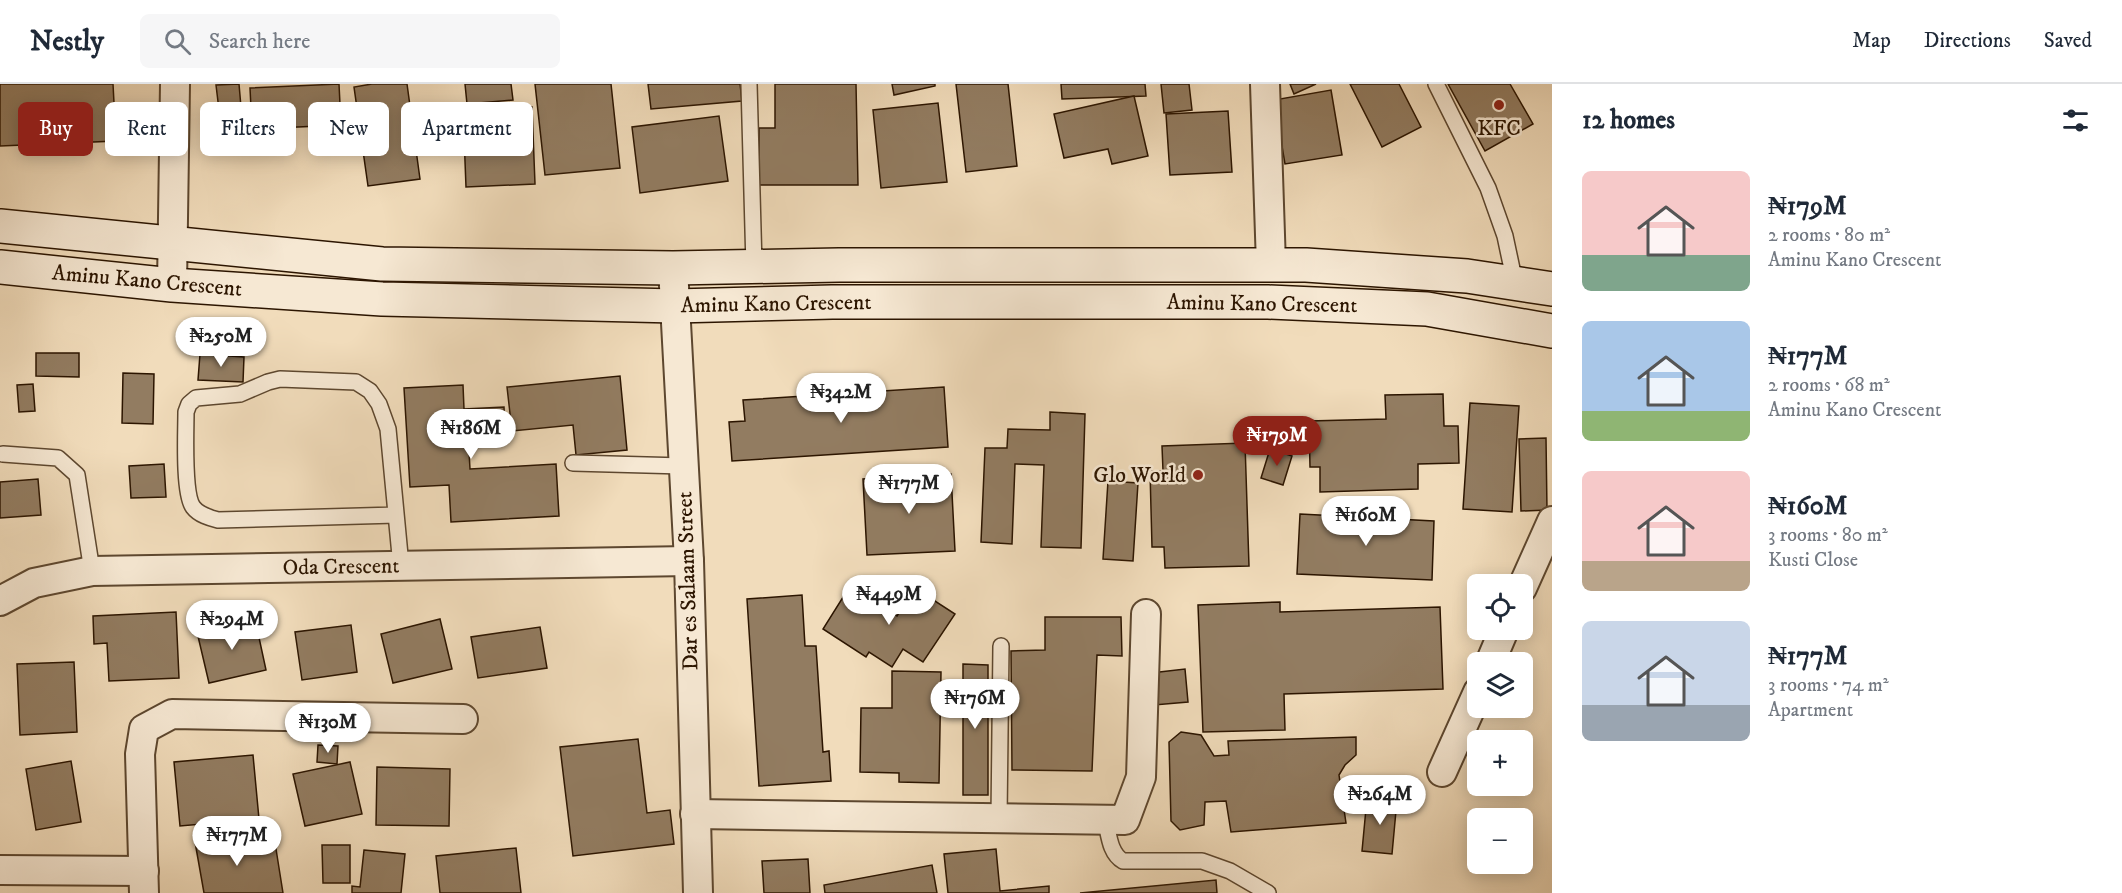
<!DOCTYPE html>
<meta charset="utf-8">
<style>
body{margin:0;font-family:"IM FELL DW Pica",serif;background:#f6f6f7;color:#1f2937;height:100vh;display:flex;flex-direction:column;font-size:22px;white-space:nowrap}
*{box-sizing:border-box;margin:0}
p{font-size:20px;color:#747a83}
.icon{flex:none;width:33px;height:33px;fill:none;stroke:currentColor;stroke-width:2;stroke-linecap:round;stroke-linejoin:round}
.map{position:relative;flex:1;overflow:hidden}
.sheet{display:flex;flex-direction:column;background:#fff;width:570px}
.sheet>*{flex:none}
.banner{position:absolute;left:18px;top:18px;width:570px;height:54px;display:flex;gap:12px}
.buttons{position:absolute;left:1467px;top:490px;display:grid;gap:12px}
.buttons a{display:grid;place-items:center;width:66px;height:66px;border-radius:9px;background:#fff;box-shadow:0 3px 15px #0003;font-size:30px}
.price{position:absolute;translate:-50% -51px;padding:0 14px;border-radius:21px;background:#fff;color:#222;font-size:20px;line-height:39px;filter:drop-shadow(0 2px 3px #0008)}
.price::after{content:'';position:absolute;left:50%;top:36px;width:18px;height:14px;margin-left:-9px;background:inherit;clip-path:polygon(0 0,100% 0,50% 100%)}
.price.current{background:#8f2418;color:#fff}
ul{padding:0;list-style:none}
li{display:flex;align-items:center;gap:18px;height:150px;padding:0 30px}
li span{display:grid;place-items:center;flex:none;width:168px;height:120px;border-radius:9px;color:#555}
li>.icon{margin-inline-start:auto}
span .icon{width:72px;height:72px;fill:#fffc;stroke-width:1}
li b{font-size:26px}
h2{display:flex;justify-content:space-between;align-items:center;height:72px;padding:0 30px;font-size:26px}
.chip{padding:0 21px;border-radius:9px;background:#fff;box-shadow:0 3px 15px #0003;font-size:21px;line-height:54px}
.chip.current{background:#8f2418;color:#fff}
header{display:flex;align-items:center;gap:36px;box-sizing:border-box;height:84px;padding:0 30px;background:#fff;border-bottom:2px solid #e0e1e3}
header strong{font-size:28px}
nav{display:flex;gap:33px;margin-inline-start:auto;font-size:21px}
.search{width:420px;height:54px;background:#f6f6f7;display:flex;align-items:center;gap:15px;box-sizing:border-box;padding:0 21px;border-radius:9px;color:#747a83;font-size:22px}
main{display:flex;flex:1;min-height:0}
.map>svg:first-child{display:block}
.building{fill:#927c61;stroke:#2c1500;stroke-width:1.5}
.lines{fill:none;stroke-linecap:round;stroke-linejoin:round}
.lane-casing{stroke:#5d472f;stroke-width:18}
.street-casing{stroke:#5d472f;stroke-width:32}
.secondary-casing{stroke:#2c1500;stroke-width:36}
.lane{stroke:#f6e8d3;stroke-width:15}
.street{stroke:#f6e8d3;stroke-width:28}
.secondary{stroke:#f6e8d3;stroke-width:33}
.poi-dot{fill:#8f2418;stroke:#f6e8d3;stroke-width:2}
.labels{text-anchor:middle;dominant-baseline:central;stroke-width:5;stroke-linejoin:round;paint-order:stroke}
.poi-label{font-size:22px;fill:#2c1500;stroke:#f6e8d3}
.street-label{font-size:22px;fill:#2c1500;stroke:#f6e8d3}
</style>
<header>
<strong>Nestly</strong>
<div class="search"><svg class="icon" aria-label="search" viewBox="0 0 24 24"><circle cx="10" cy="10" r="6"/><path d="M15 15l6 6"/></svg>Search here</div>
<nav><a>Map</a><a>Directions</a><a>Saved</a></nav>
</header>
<main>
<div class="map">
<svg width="1552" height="809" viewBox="0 0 1552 809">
<rect width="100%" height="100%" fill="#f1dcbb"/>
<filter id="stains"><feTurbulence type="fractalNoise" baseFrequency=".00333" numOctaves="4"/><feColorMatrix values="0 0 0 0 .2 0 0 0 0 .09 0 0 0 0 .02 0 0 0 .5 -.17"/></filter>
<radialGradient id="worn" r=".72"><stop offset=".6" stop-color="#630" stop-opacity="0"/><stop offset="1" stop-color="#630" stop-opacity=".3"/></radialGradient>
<g class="building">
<polygon points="0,0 113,0 116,57 0,62"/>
<polygon points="239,0 241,23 219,26 216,1"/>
<polygon points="339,0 341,41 252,45 250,4"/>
<polygon points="372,0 407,0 420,95 368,102 354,3"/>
<polygon points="465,0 511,0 513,16 467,20"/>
<polygon points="535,0 611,0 620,84 545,91"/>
<polygon points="648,0 740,0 742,17 651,25"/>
<polygon points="775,0 856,0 858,101 759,101 759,44 775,44"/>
<polygon points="892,0 935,0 935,2 894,11"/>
<polygon points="956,0 1008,0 1017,82 966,88"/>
<polygon points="1061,0 1145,0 1146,12 1062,15"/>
<polygon points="1161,0 1189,0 1192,26 1164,29"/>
<polygon points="1290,0 1316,0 1294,10"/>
<polygon points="1350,0 1399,0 1421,43 1382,63"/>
<polygon points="1448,0 1510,0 1533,40 1485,67"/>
<polygon points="1331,6 1342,71 1285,80 1274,16"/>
<polygon points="1134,12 1148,72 1112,80 1108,65 1064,74 1054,30"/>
<polygon points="938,19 947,98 881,104 873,26"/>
<polygon points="532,23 535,100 466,103 463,25"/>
<polygon points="1228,27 1232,88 1170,91 1166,30"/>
<polygon points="719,32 728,97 640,109 632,43"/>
<polygon points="36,269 79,269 79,293 36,292"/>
<polygon points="200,270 244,273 243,298 198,296"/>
<polygon points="123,289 154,290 153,340 122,339"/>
<polygon points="620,292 627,366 576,371 573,341 512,347 507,303"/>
<polygon points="33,300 35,327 19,328 17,301"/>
<polygon points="463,301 464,325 504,323 505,348 468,350 470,385 556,380 559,432 451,438 449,401 410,403 404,304"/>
<polygon points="944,303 948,363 732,377 729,338 745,337 743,316"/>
<polygon points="1443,310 1444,342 1458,342 1459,379 1418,380 1418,405 1320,408 1320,383 1310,383 1309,337 1386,335 1385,311"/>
<polygon points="1470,319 1519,322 1512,428 1463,425"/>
<polygon points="1050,328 1085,330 1081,464 1041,463 1044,381 1015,380 1012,460 981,458 985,364 1007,364 1008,345 1050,346"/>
<polygon points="1546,354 1547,426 1521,427 1519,355"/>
<polygon points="1245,359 1249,482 1165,484 1164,463 1152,463 1150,387 1163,387 1162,362"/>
<polygon points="1270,365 1292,372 1283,401 1261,394"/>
<polygon points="164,380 166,413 131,414 129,382"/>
<polygon points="951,390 955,467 867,471 863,395"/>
<polygon points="38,395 41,431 0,434 0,398"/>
<polygon points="1108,397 1138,399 1133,477 1103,475"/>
<polygon points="1300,430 1434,437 1432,496 1297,490"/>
<polygon points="850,502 897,532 915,504 955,530 923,578 903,565 892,583 869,568 866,573 823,545"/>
<polygon points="802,511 805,562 816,562 823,668 829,667 831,697 759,702 747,515"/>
<polygon points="1280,518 1280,528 1440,523 1443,605 1284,610 1285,646 1203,648 1198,521"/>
<polygon points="176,528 179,594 109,597 107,559 94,560 93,532"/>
<polygon points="1045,533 1121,533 1122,572 1097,571 1092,687 1012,686 1011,567 1045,566"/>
<polygon points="255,535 266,586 209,599 197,548"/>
<polygon points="440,535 452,585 393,599 381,550"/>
<polygon points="351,541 357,588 302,596 295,548"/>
<polygon points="540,543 547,584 478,594 471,553"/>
<polygon points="74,578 77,648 20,651 17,580"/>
<polygon points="963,580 988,581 988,711 963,711"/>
<polygon points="1185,585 1188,618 1154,621 1151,589"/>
<polygon points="892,587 941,588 939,699 899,698 899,689 860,688 861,624 892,624"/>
<polygon points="1181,648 1201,651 1214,672 1229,671 1228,657 1356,653 1356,671 1345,681 1339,691 1346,739 1231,748 1226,717 1205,718 1204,741 1180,746 1171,737 1169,658"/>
<polygon points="638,655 647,729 670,726 674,760 573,772 560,663"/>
<polygon points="318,661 338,662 337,680 317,678"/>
<polygon points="253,671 259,735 180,742 174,678"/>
<polygon points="71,677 81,738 36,746 26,685"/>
<polygon points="350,678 362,730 305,742 293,690"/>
<polygon points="377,683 450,685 449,742 376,741"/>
<polygon points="1367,714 1397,716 1392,770 1362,767"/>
<polygon points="246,750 249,769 276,765 283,809 204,809 195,758"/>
<polygon points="322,761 350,761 350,799 323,799"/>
<polygon points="516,764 521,809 440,809 436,772"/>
<polygon points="996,765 1000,807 1049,802 1049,809 948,809 944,770"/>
<polygon points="364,766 405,770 401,809 352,809 352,802 360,803"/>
<polygon points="808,775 810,809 764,809 762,777"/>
<polygon points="932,781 937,809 825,809 824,801"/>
<polygon points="1216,796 1217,809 1080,809"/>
</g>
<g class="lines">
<defs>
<g id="lane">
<polyline points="749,0 754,182"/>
<polyline points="1436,0 1488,104 1505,152 1515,199"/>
<polyline points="3,370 58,374 77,391 92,487"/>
<polyline points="573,379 683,382"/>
<path d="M396,431L218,436C210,434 199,431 193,423C183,409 186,347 186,328L189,320L196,314L240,310L268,298L280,295L356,298L370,307L379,320L388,345L401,482"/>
<polyline points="999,734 1001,562"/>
<path d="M1105,735C1109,749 1109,769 1123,777H1202L1230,787L1268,809"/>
</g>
<g id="street">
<polyline points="1265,0 1271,181"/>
<polyline points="673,184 689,477 698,809"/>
<polyline points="172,201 175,0"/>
<polyline points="1522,504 1552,437"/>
<polyline points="0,517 34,499 92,487 689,477"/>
<polyline points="1490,579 1504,546"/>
<polyline points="1442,688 1478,608"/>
<polyline points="695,730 1125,736 1141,693 1146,530"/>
<polyline points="0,786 144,787"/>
<polyline points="144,809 140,670 144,645 172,630 463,635"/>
</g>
<g id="secondary">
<polyline points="0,142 382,180 673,184 839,181 1306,181 1467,192 1552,205"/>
<polyline points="0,183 172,201 382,215 675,222 832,218 1268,218 1427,225 1552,247"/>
</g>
</defs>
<use href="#lane" class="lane-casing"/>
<use href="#street" class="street-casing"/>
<use href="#secondary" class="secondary-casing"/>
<use href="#lane" class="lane"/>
<use href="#street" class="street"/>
<use href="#secondary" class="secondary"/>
</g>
<g class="poi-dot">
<circle cx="1499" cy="21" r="6"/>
<circle cx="1198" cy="391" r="6"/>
</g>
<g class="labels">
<g class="poi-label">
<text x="1499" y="44">KFC</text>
<text x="1186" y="391" text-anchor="end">Glo World</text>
</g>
<g class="street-label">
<text transform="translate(147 197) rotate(5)">Aminu Kano Crescent</text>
<text transform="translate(776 220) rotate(-1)">Aminu Kano Crescent</text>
<text transform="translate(1262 220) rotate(1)">Aminu Kano Crescent</text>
<text transform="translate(341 483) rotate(-1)">Oda Crescent</text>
<text transform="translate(688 497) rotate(-92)">Dar es Salaam Street</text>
</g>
</g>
<rect width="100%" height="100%" filter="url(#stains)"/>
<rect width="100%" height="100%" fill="url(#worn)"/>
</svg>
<div class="buttons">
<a><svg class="icon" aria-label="locate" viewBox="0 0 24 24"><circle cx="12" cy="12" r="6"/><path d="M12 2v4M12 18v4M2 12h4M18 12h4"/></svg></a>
<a><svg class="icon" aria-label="layers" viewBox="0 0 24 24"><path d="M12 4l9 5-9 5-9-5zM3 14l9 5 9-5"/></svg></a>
<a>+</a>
<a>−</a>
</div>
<b class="price" style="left:221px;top:284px">₦250M</b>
<b class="price" style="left:841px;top:340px">₦342M</b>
<b class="price" style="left:471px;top:376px">₦186M</b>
<b class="price current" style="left:1277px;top:383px">₦179M</b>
<b class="price" style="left:909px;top:431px">₦177M</b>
<b class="price" style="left:1366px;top:463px">₦160M</b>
<b class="price" style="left:889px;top:542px">₦449M</b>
<b class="price" style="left:232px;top:567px">₦294M</b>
<b class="price" style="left:975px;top:646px">₦176M</b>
<b class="price" style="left:328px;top:670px">₦130M</b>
<b class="price" style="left:1380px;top:742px">₦264M</b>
<b class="price" style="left:237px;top:783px">₦177M</b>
<div class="banner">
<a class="chip current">Buy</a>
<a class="chip">Rent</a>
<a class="chip">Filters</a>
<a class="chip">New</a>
<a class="chip">Apartment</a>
</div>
</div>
<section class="sheet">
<h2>12 homes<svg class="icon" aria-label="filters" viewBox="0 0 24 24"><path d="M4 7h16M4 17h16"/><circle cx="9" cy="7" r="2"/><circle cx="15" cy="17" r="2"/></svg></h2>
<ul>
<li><span style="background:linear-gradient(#f6c9c9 70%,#7fa58c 0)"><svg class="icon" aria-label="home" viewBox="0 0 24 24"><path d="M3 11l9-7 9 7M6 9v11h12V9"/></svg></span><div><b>₦179M</b><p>2 rooms · 80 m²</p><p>Aminu Kano Crescent</p></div></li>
<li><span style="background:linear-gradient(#a9c7e8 75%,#8fb573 0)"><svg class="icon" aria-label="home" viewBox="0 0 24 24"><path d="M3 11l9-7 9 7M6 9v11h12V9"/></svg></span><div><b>₦177M</b><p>2 rooms · 68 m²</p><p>Aminu Kano Crescent</p></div></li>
<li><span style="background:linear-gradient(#f6c9c9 75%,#b9a48a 0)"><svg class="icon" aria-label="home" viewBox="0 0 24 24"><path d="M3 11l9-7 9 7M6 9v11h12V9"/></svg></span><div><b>₦160M</b><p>3 rooms · 80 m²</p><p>Kusti Close</p></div></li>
<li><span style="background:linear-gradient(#c9d6e8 70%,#9aa5b1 0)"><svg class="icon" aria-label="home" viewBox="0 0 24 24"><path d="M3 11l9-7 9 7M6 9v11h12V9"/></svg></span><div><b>₦177M</b><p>3 rooms · 74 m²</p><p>Apartment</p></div></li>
</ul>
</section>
</main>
